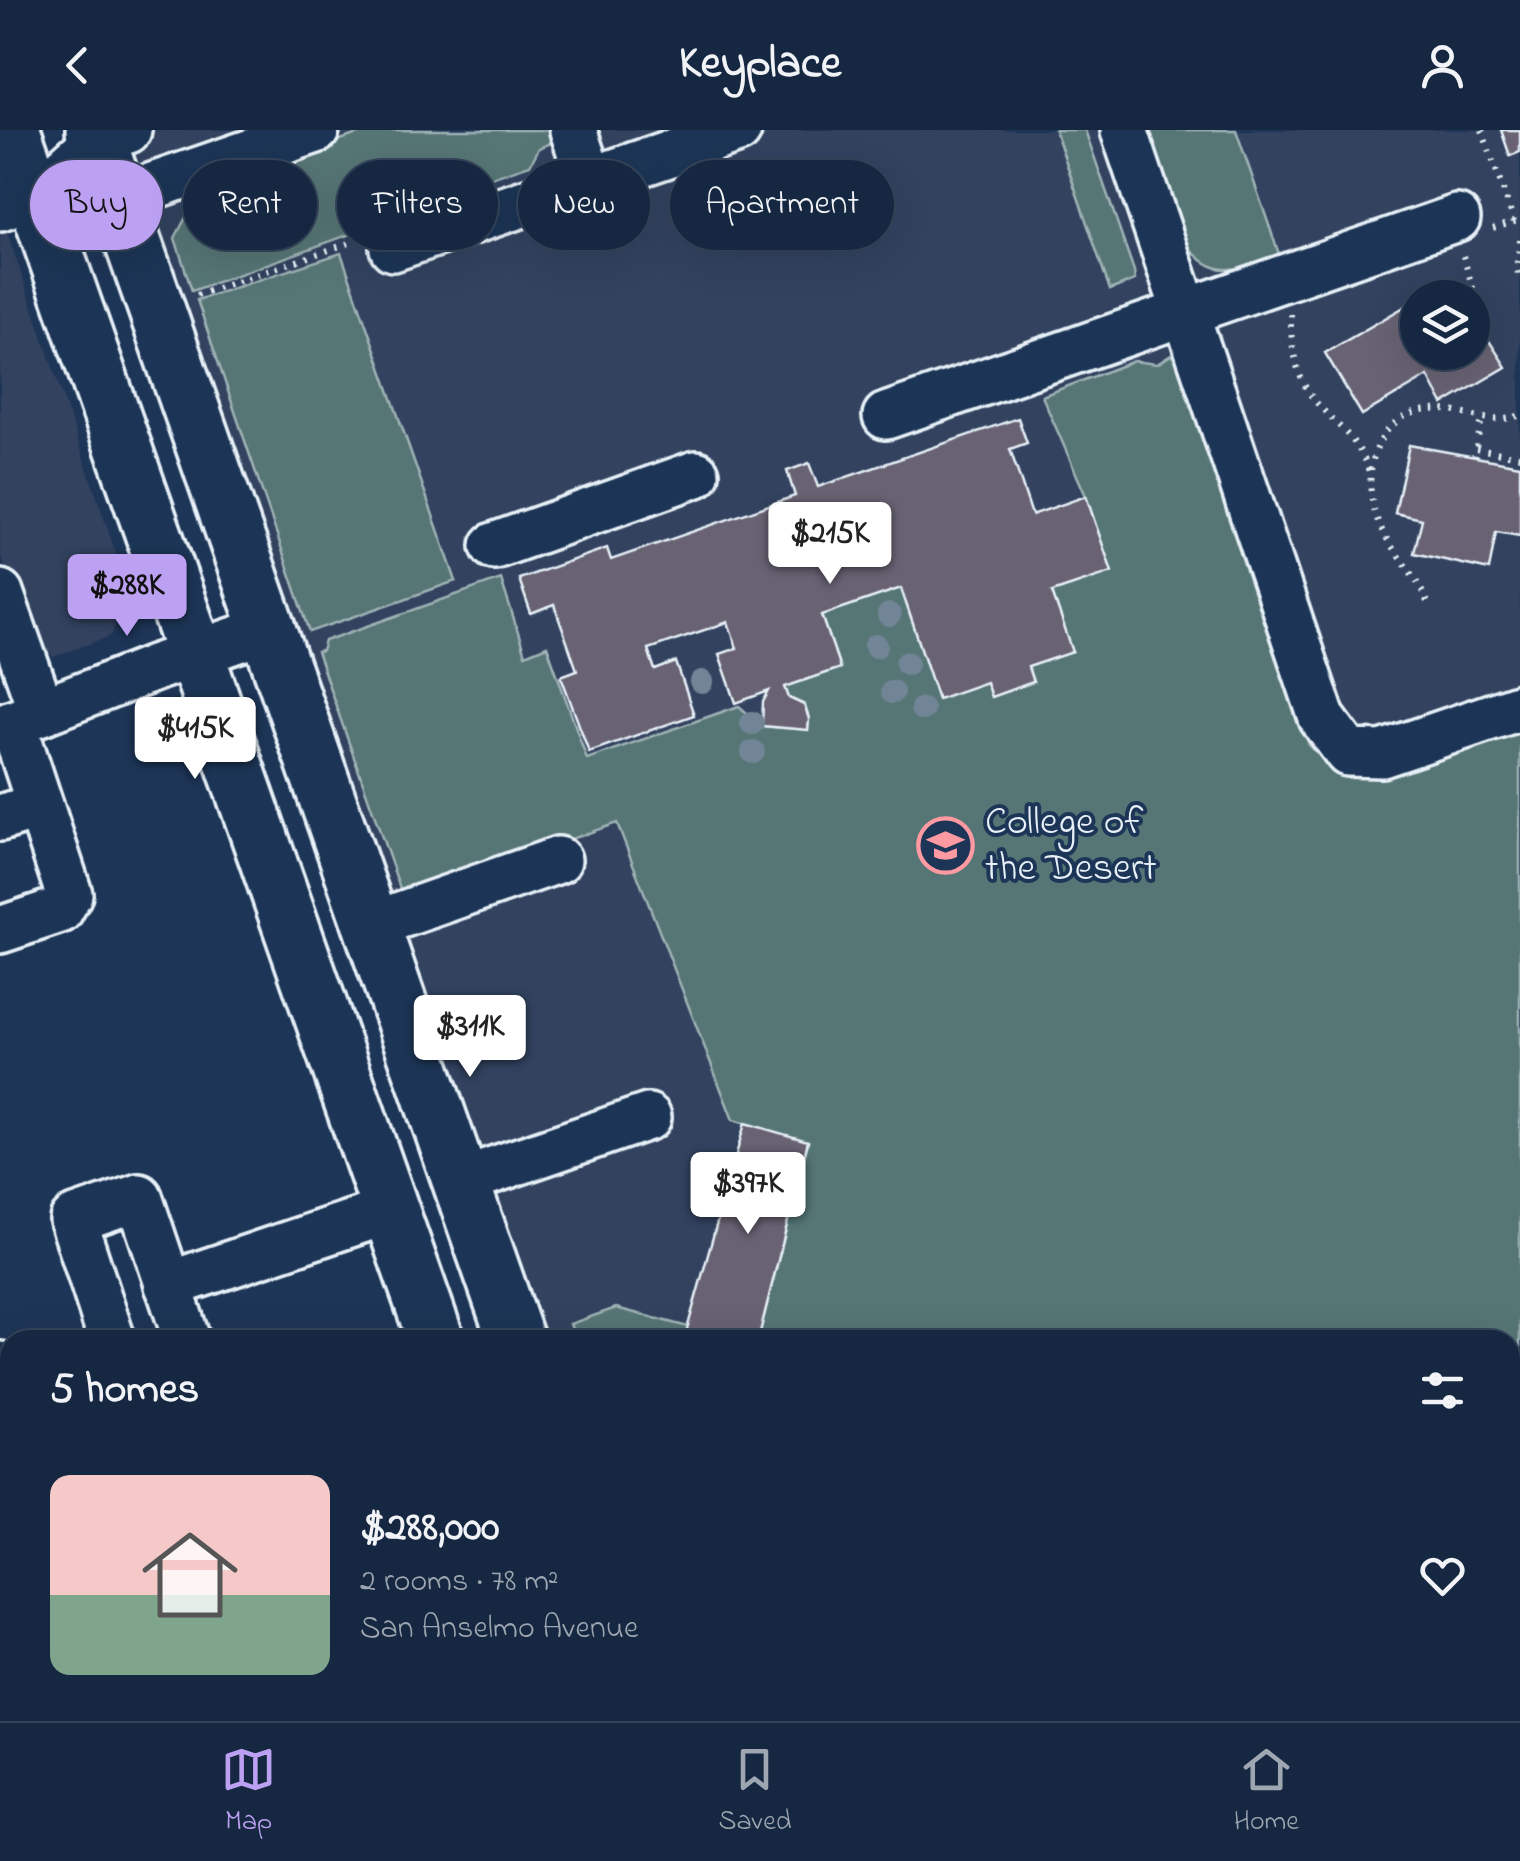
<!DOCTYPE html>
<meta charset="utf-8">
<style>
body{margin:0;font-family:"Indie Flower",sans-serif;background:#1f3048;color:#f1f3f6;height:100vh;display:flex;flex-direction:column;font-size:38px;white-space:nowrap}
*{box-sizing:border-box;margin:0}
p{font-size:32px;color:#9ea6b1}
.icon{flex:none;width:55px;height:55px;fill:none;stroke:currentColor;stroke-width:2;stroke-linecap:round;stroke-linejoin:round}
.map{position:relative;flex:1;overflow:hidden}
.sheet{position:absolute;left:0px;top:1200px;width:1520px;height:392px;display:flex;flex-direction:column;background:#162841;border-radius:30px 30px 0 0;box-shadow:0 10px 40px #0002,0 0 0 2px #35445a}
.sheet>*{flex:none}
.top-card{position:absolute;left:30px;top:30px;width:1000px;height:90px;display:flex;gap:20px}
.buttons{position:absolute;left:1400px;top:150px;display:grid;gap:20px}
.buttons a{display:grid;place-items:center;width:90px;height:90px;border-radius:50%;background:#162841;box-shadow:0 10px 40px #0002,0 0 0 2px #35445a;font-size:50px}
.price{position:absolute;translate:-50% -85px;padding:0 22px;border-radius:10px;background:#fff;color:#222;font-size:32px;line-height:65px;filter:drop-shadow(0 2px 5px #0008)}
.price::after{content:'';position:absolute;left:50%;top:60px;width:30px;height:22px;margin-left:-15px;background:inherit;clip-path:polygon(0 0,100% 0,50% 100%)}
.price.active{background:#bca0f2;color:#111}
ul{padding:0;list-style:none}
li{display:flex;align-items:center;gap:30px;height:250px;padding:0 50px}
li span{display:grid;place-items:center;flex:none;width:280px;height:200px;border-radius:20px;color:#555}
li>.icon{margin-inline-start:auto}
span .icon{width:120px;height:120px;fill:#fffc;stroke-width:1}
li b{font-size:42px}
h2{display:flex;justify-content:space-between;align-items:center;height:120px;padding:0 50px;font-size:42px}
.tag{padding:0 35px;border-radius:45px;background:#162841;box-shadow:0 10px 40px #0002,0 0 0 2px #35445a;font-size:35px;line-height:90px}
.tag.active{background:#bca0f2;color:#111}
header{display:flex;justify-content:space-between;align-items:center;height:130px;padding:0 50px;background:#162841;font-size:45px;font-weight:800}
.tab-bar{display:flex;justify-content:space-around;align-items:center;height:140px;border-top:2px solid #35445a;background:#162841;font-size:28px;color:#9ea6b1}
.tab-bar a{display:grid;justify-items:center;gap:5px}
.tab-bar .active{color:#bca0f2}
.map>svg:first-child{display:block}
.built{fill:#33425f;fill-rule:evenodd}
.green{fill:#577574;stroke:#a0b3b6;stroke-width:2.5}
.building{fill:#676273;stroke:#e8f1f8;stroke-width:2.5}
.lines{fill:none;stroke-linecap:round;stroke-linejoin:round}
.minor-casing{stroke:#e8f1f8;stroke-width:52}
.major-casing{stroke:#e8f1f8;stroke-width:62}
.path{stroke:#e8f1f8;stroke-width:6;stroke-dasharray:2.5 8;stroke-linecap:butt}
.minor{stroke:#1d3557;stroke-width:45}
.major{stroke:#1d3557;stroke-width:55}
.tree{fill:#718596}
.labels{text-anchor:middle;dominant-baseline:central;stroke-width:8;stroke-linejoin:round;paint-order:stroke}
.poi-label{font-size:40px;fill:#e8f1f8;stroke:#1d3557;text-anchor:start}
</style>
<header><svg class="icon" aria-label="back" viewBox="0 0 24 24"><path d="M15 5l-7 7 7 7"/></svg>Keyplace<svg class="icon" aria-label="person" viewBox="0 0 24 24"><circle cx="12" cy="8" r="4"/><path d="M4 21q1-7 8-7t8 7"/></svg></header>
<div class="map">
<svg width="1520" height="1591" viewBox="0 0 1520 1591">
<rect width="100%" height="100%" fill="#1d3557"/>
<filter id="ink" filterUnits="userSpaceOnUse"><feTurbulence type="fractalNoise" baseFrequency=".01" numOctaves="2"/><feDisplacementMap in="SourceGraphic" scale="20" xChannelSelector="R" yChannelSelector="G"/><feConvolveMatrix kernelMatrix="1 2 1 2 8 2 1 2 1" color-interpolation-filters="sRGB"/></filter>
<g filter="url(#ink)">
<g class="built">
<path d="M121,0H1520V1591H676L673,1583L1510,1582V1210H543ZM1418,168H1472V222H1418Z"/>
<polygon points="0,81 129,462 111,506 53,527 36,508 0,424"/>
</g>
<g class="green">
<polygon points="369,0 547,0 551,13 539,18 530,35 377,86 362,100 192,161 175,108 195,70 194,61"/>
<polygon points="1055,0 1085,0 1134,141 1135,150 1110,160"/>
<path d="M1149,0H1236L1279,124C1241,137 1217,153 1189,117Z"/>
<polygon points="341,123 456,451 310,502 197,170"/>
<path d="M1171,225L1179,233L1309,615C1333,639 1345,649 1381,645L1520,598V1591H748L745,1583L1510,1582V1210H758L808,1012L733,990L617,693L403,767L317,522L322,521L325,511L501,449L525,525L547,516L587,629L739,576L762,596L808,600L809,589L805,575L789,568L785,557L840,538L822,485L901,458L938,568L986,552L991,567L1033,552L1028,537L1072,522L1052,462L1111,441L1086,366L1042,266L1134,231L1157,234Z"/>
<polygon points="616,1178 688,1197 684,1210 576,1210 570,1194"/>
</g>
<g class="building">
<polygon points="1501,0 1520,0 1520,22 1510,26"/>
<polygon points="1451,149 1462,168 1419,168"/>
<polygon points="1418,169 1418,222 1472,222 1472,184 1506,237 1443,274 1428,246 1362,285 1325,223"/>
<polygon points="1018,288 1027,313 1010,319 1032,385 1086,366 1112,442 1052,462 1073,522 1028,537 1033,552 991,567 986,552 938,569 901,458 822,485 840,538 785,557 789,568 804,575 809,589 808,600 762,596 763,572 769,561 736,573 719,524 737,518 728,492 648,519 655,540 676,532 694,585 589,622 561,546 577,540 554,475 531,484 519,449 607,418 611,430 795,366 787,341 809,333 818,357"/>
<polygon points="1409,315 1520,335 1520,406 1496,402 1489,440 1414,423 1422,389 1395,383"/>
<polygon points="745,993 808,1011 758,1210 684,1210"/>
</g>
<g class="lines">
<defs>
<g id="minor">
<polyline points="573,0 590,50"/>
<polyline points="1124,0 1322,588 1348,623 1382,624 1520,577"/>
<polyline points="36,65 118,68 316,0"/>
<polyline points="0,78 36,65 97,10 128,0"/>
<polyline points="393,118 738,0"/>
<polyline points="886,286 1457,88"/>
<polyline points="494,416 696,344"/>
<polyline points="0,463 42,582"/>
<polyline points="0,598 157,537 268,499"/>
<polyline points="0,688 40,676"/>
<polyline points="372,795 558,730"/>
<polyline points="0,800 60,780 69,764 13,593"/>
<polyline points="461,1051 648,987"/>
<polyline points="168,1155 391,1080"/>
<polyline points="112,1210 73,1090 139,1067 187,1210"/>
<polyline points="0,1235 10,1264"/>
<polyline points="117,1582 120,1591"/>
</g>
<g id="major">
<polyline points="12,0 436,1210"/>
<polyline points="94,0 516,1210"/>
<polyline points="565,1582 568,1591"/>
<polyline points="646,1582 649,1591"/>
</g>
</defs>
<use href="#minor" class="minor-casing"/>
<use href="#major" class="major-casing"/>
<g class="path">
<polyline points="1482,0 1514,91"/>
<polyline points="1493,98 1520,89"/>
<polyline points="1520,110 1517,139 1520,151"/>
<polyline points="1463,126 1483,190 1479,194"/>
<polyline points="197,165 355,111"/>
<path d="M1291,184C1290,210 1295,245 1312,267C1332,293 1360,308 1369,342"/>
<polyline points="1476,319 1520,326"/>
<polyline points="1474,327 1482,289"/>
<path d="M1427,472C1416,444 1396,427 1382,400C1358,355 1370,285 1429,280C1462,277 1489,298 1520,285"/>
</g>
<use href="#minor" class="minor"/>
<use href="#major" class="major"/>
</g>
<g class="tree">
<circle cx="889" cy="485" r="12"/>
<circle cx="876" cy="516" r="12"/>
<circle cx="907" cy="533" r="12"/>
<circle cx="702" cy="552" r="12"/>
<circle cx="892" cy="562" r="12"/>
<circle cx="922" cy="579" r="12"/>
<circle cx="752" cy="593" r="12"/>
<circle cx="753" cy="622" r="12"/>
</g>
</g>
<defs>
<symbol id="university-ring" viewBox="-11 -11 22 22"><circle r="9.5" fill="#1d3557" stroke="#ff9aa2" stroke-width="1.5"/><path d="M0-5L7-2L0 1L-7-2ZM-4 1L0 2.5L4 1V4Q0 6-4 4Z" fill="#ff9aa2"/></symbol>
</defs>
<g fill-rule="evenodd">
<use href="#university-ring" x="914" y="684" width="63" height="63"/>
</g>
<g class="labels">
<g class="poi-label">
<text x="985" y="693">College of<tspan x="985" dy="46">the Desert</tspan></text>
</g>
</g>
</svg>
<div class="buttons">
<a><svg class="icon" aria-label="layers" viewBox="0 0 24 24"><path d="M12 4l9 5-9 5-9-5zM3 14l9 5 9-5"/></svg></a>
</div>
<b class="price" style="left:830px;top:457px">$215K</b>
<b class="price active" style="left:127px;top:509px">$288K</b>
<b class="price" style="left:195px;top:652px">$415K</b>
<b class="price" style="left:470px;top:950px">$311K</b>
<b class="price" style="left:748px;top:1107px">$397K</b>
<div class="top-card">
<a class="tag active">Buy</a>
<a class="tag">Rent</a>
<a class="tag">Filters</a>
<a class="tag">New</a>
<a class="tag">Apartment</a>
</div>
<section class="sheet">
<h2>5 homes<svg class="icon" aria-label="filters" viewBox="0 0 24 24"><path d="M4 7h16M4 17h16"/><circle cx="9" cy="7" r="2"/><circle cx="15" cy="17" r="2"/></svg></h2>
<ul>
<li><span style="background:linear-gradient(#f6c9c9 60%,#7fa58c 0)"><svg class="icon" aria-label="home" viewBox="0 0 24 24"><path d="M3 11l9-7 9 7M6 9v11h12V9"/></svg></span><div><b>$288,000</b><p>2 rooms · 78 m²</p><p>San Anselmo Avenue</p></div><svg class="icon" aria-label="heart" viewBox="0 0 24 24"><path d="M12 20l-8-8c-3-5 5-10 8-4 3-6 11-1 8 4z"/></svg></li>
</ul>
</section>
</div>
<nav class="tab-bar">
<a class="active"><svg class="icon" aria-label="map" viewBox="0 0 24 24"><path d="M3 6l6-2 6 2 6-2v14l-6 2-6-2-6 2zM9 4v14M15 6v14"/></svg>Map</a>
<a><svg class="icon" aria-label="saved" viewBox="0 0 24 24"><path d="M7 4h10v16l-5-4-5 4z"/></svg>Saved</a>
<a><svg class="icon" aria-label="home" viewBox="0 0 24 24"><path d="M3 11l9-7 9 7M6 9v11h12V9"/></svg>Home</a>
</nav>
